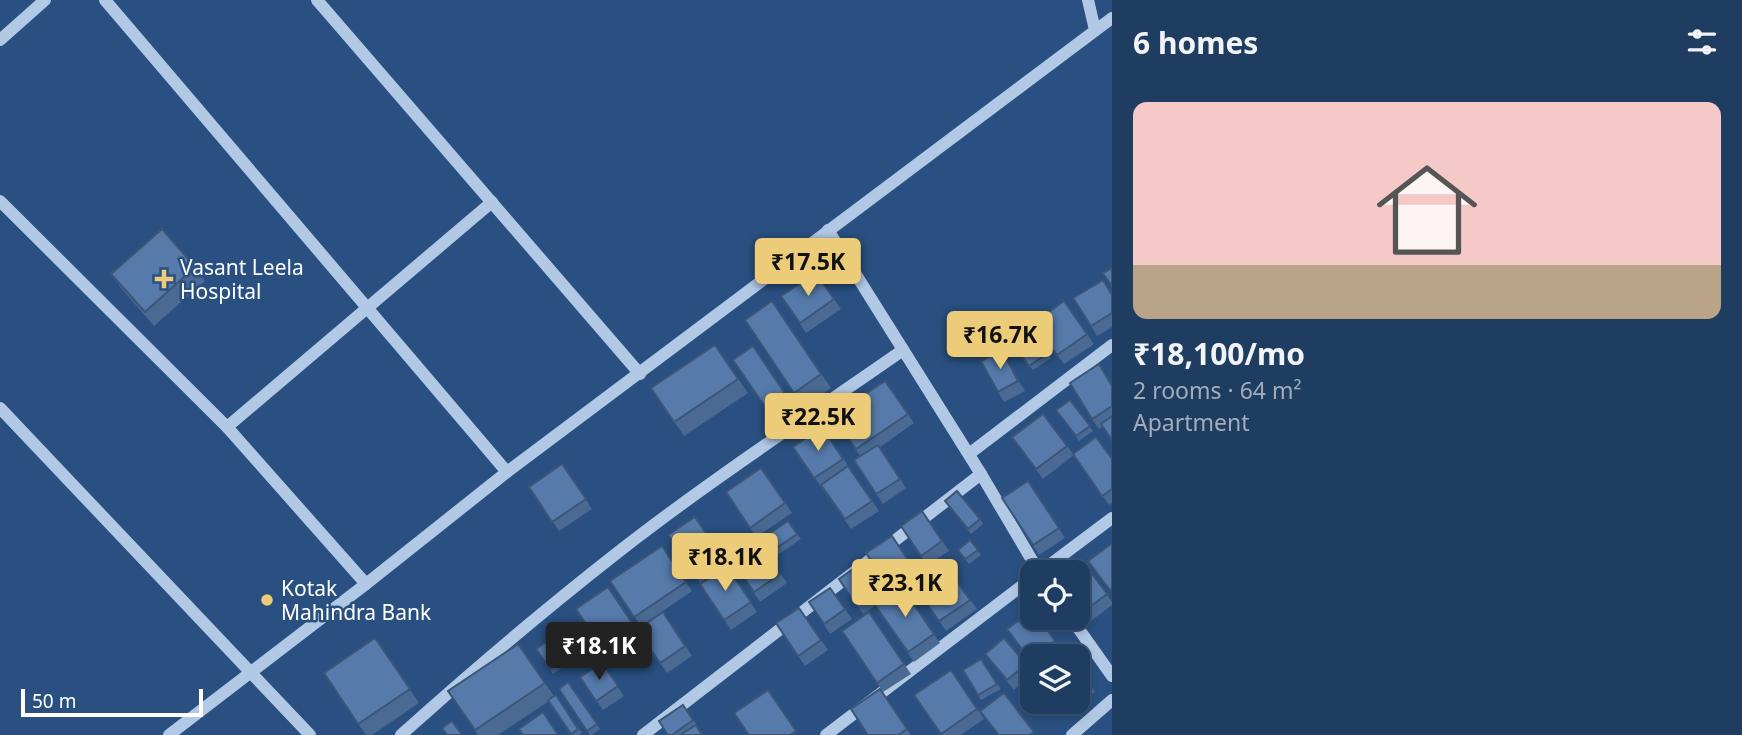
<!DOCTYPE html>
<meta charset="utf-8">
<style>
body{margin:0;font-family:"Noto Sans",sans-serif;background:#274367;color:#f1f3f6;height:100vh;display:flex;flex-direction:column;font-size:26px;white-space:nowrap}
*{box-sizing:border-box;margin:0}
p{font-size:23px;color:#a1adbd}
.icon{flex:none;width:38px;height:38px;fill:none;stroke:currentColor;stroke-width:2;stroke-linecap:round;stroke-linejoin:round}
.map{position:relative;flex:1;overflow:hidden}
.drawer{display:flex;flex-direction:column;background:#1f3c61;width:630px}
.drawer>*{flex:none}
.controls{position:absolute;left:1020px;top:560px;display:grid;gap:14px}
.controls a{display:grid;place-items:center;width:70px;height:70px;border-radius:14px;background:#1f3c61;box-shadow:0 4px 10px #0003,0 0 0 2px #3c5676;font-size:35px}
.scale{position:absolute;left:21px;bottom:18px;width:182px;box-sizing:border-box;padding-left:7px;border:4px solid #fff;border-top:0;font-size:19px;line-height:24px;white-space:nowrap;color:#fff;-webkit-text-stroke:5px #295081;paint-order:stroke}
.price{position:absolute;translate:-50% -60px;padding:0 16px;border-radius:7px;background:#eccb79;color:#111;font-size:23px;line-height:46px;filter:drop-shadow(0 2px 4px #0008)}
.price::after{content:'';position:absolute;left:50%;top:42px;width:21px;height:16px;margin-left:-10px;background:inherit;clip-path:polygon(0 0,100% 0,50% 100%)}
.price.selected{background:#222;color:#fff}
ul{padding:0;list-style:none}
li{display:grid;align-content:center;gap:14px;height:371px;padding:0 21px}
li+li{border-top:2px solid #3c5676}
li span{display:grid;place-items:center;height:217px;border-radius:14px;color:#555}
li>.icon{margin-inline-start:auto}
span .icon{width:126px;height:126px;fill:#fffc;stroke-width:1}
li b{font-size:30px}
h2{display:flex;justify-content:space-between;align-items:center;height:84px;padding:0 21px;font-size:30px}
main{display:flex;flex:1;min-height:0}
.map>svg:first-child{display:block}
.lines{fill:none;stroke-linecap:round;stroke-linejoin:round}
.minor{stroke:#b2c9e6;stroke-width:12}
.wall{fill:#4a6a93}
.shaded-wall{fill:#3c5678}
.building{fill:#567bab;stroke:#3c5678;stroke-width:2}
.poi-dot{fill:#eccb79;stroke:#295081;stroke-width:2.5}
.labels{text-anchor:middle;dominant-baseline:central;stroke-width:5;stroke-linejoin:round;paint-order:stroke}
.poi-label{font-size:21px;fill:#fff;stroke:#295081;text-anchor:start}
</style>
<main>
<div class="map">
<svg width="1112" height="735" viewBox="0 0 1112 735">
<rect width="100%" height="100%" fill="#295081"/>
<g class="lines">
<g class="minor">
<polyline points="105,0 507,472"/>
<polyline points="317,0 640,374"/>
<polyline points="1088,0 1095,30"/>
<polyline points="0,40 45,0"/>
<polyline points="0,201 227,427 366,584"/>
<polyline points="828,230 981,474 1039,572"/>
<polyline points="0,408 310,735"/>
<polyline points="227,427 492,202"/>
<polyline points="969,454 1112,345"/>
<polyline points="1040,572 1112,518"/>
<polyline points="1071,618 1112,676"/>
<polyline points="169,735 366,584 507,472 1112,18"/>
<path d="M401,735C471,672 543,611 617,553C709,481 807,417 903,350"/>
<polyline points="643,735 981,474"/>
<polyline points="826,735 1032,578"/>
<polyline points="1072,735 1112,700"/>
</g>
</g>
<g class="wall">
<polygon points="195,267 205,281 154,326 121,288 111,274"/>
<polygon points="816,273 841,309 806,333 781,296"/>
<polygon points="1112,294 1112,327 1097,336 1091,326"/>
<polygon points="772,301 831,388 804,407 745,320"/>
<polygon points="1064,301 1094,344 1064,364 1034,323"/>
<polygon points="1032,331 1051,358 1033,370 1014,345"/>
<polygon points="715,345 748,393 684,436 651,388"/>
<polygon points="753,346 798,413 779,426 733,360"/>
<polygon points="1008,360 1025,391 1004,402 998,392"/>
<polygon points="1099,364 1112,385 1112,440 1103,426 1099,429 1092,419"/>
<polygon points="885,381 914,423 880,447 906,488 883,504 854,460 860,456 833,416"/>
<polygon points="1070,400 1093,431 1079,441 1056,410"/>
<polygon points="1043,414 1074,455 1043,479 1012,437"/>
<polygon points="822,427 879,511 851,529 793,447"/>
<polygon points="1073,454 1112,459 1112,503 1109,505"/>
<polygon points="562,464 592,509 559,531 529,487"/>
<polygon points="761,468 792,513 756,537 726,492"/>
<polygon points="1028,481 1065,538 1039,555 1002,498"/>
<polygon points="949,506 980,519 983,524 971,534"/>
<polygon points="922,511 949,551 927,565 901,526"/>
<polygon points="695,517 730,568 728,569 757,612 731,630 668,535"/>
<polygon points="788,521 801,539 779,554 766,536"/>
<polygon points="892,536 919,575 941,559 977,609 946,631 913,584 904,590 940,643 914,662 876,605 863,614 839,579 859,565 883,600 893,593 866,553"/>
<polygon points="970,540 981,555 969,564 958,550"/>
<polygon points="758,541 787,583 760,602 731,559"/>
<polygon points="662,546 692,591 641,626 610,581"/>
<polygon points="1082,560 1112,602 1112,605 1087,624 1078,612"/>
<polygon points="608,587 639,633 607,654 576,609"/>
<polygon points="830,588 852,619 830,634 809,602"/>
<polygon points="799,608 828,650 805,666 776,623"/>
<polygon points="663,612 692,656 667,673 637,630"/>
<polygon points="869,612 911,674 883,692 842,631"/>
<polygon points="1039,618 1061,649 1070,656 1032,656 1032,664 1007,629"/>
<polygon points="375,638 419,703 372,735 366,735 324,673"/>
<polygon points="549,640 566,665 553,674 536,649"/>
<polygon points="518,644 554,696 556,695 582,733 579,735 572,735 549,701 498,735 478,735 448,691"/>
<polygon points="985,654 1026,664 1032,674 1014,690"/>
<polygon points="981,659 1001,689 981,700 963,670"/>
<polygon points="602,663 624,696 603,710 580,677"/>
<polygon points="1078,668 1095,692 1069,710 1063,702 1078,702"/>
<polygon points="951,670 984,719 961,735 941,735 914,695"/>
<polygon points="568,682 600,729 592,735 590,735 559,689"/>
<polygon points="880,689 911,735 868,735"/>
<polygon points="683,705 697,725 703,735 668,735"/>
</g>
<polygon class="shaded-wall" points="1002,350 1008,360 1025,391 1018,381"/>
<g class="building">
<polygon points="162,229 195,267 145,312 111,274"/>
<polygon points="1112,268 1112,286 1103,273"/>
<polygon points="816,273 834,299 800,323 781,296"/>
<polygon points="1103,280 1112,295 1112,313 1091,326 1073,298"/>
<polygon points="772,301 821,374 794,393 745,320"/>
<polygon points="1064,301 1087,334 1057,355 1034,323"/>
<polygon points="1032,331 1048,353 1029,366 1014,345"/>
<polygon points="715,345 738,379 674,422 651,388"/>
<polygon points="753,346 792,404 772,417 733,360"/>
<polygon points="1002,350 1018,381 998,392 981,361"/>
<polygon points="1099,364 1112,386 1112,406 1092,419 1070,383"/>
<polygon points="885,381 908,414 856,449 833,416"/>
<polygon points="1070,400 1090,426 1076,436 1056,410"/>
<polygon points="1043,414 1067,446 1036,469 1012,437"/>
<polygon points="1112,416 1112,440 1101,424"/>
<polygon points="822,427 843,459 814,478 793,447"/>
<polygon points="1096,437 1112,459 1112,489 1102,496 1073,454"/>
<polygon points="878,445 900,479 876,494 854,460"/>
<polygon points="562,464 586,499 552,522 529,487"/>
<polygon points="848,466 872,501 845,519 821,485"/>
<polygon points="761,468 785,503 750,528 726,492"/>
<polygon points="1028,481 1059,528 1033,545 1002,498"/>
<polygon points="957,491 980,519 968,529 945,501"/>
<polygon points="922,511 942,541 921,556 901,526"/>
<polygon points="695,517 723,559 697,577 668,535"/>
<polygon points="788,521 797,534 775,549 766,536"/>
<polygon points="892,536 914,569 888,586 866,553"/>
<polygon points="970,540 978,550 965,559 958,550"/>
<polygon points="758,541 780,574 754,592 731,559"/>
<polygon points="1111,544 1112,546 1112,589 1110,590 1088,561"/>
<polygon points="662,546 686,582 634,617 610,581"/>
<polygon points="941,559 970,600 939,621 911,581"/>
<polygon points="1082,560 1107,594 1080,614 1078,612 1078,572 1066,572"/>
<polygon points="859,565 877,591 856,605 839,579"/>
<polygon points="727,567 751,602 724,620 700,584"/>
<polygon points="608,587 632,623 600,645 576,609"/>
<polygon points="902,587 934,634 908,652 875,605"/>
<polygon points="830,588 845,609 824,624 809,602"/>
<polygon points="799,608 821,640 798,656 776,623"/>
<polygon points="1032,611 1032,618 1039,618 1055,641 1029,659 1007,629"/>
<polygon points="663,612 685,646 660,663 637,630"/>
<polygon points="869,612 904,664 877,683 842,631"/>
<polygon points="375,638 410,689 358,724 324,673"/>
<polygon points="1004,638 1026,664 1007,680 985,654"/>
<polygon points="549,640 563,660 550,669 536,649"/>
<polygon points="518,644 545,683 475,730 448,691"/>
<polygon points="1063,647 1070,656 1050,656"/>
<polygon points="981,659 997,684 978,695 963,670"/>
<polygon points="602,663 618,686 596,701 580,677"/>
<polygon points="1078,669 1088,683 1078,690"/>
<polygon points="951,670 977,709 941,734 914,695"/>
<polygon points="568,682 597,724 587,731 559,689"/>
<polygon points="880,689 907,729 898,735 868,735 851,709"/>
<polygon points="768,690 796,731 790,735 749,735 734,713"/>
<polygon points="1004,693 1034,732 1029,735 999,735 980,711"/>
<polygon points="556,695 578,729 571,734 548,700"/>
<polygon points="683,705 693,720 672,735 668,735 659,721"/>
<polygon points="543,712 558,735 523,735 519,729"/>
<polygon points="452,721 462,735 447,735 442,728"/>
<polygon points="696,725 702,735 680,735"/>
</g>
<g class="poi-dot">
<path d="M160.5 268.5h7v7h7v7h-7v7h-7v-7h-7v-7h7z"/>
<circle cx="267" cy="600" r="7"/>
</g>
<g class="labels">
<g class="poi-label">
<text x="180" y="267">Vasant Leela<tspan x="180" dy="24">Hospital</tspan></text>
<text x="281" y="588">Kotak<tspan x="281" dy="24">Mahindra Bank</tspan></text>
</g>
</g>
</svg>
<div class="controls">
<a><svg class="icon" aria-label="locate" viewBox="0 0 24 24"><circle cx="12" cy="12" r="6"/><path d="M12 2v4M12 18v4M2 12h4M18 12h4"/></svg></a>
<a><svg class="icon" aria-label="layers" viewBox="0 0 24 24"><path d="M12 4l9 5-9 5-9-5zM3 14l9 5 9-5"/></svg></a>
</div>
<div class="scale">50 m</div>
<b class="price" style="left:808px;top:298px">₹17.5K</b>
<b class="price" style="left:1000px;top:371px">₹16.7K</b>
<b class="price" style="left:818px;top:453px">₹22.5K</b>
<b class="price" style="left:725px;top:593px">₹18.1K</b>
<b class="price" style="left:905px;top:619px">₹23.1K</b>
<b class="price selected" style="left:599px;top:682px">₹18.1K</b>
</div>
<section class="drawer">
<h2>6 homes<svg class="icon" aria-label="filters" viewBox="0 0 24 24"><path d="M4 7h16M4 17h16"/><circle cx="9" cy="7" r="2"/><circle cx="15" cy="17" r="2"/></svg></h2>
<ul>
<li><span style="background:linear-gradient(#f6c9c9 75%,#b9a48a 0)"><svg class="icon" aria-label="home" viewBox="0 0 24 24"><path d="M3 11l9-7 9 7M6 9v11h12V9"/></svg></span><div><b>₹18,100/mo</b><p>2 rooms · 64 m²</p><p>Apartment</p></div></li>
</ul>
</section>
</main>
